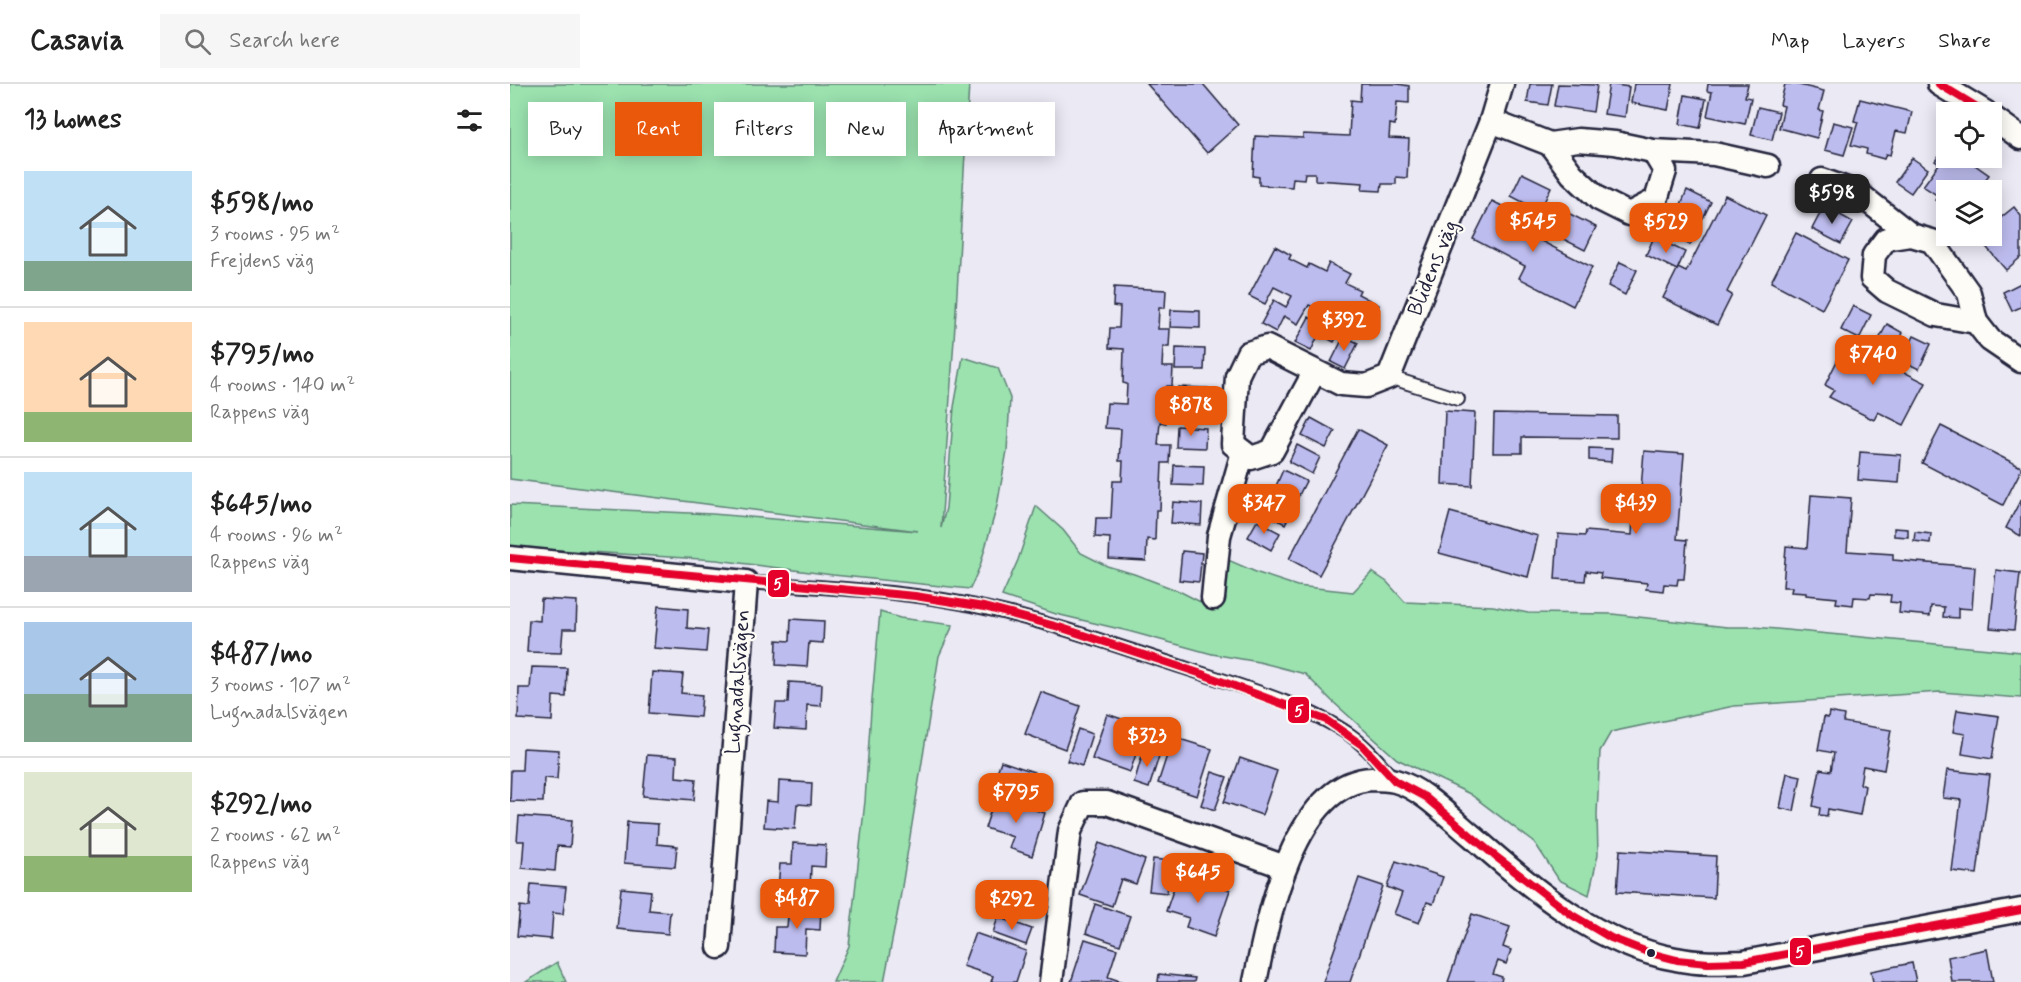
<!DOCTYPE html>
<meta charset="utf-8">
<style>
body{margin:0;font-family:Mynerve,sans-serif;background:#f6f6f6;color:#222;height:100vh;display:flex;flex-direction:column;font-size:22px;white-space:nowrap}
*{box-sizing:border-box;margin:0}
p{font-size:20px;color:#767676}
.icon{flex:none;width:33px;height:33px;fill:none;stroke:currentColor;stroke-width:2;stroke-linecap:round;stroke-linejoin:round}
.map{position:relative;flex:1;overflow:hidden}
.side{display:flex;flex-direction:column;background:#fff;width:510px}
.side>*{flex:none}
.guide{position:absolute;left:18px;top:18px;width:570px;height:54px;display:flex;gap:12px}
.tools{position:absolute;left:1426px;top:18px;display:grid;gap:12px}
.tools a{display:grid;place-items:center;width:66px;height:66px;border-radius:0px;background:#fff;box-shadow:0 3px 15px #0003;font-size:30px}
.price{position:absolute;translate:-50% -51px;padding:0 14px;border-radius:12px;background:#ea580c;color:#fff;font-size:20px;line-height:39px;filter:drop-shadow(0 2px 3px #0008)}
.price::after{content:'';position:absolute;left:50%;top:36px;width:18px;height:14px;margin-left:-9px;background:inherit;clip-path:polygon(0 0,100% 0,50% 100%)}
.price.selected{background:#222;color:#fff}
ul{padding:0;list-style:none}
li{display:flex;align-items:center;gap:18px;height:150px;padding:0 24px}
li+li{border-top:2px solid #e0e0e0}
li span{display:grid;place-items:center;flex:none;width:168px;height:120px;border-radius:0px;color:#555}
li>.icon{margin-inline-start:auto}
span .icon{width:72px;height:72px;fill:#fffc;stroke-width:1}
li b{font-size:26px}
h2{display:flex;justify-content:space-between;align-items:center;height:72px;padding:0 24px;font-size:26px}
.tag{padding:0 21px;border-radius:0px;background:#fff;box-shadow:0 3px 15px #0003;font-size:21px;line-height:54px}
.tag.selected{background:#ea580c;color:#fff}
header{display:flex;align-items:center;gap:36px;box-sizing:border-box;height:84px;padding:0 30px;background:#fff;border-bottom:2px solid #e0e0e0}
header strong{font-size:28px}
nav{display:flex;gap:33px;margin-inline-start:auto;font-size:21px}
.search{width:420px;height:54px;background:#f6f6f6;display:flex;align-items:center;gap:15px;box-sizing:border-box;padding:0 21px;border-radius:0px;color:#767676;font-size:22px}
main{display:flex;flex:1;min-height:0}
.map>svg:first-child{display:block}
.green{fill:#9be2af;stroke:#5e8275;stroke-width:1.5}
.building{fill:#bdbcee;stroke:#22223b;stroke-width:1.5}
.lines{fill:none;stroke-linecap:round;stroke-linejoin:round}
.lane-casing{stroke:#22223b;stroke-width:16}
.street-casing{stroke:#22223b;stroke-width:27}
.lane{stroke:#fdfcf7;stroke-width:12}
.street{stroke:#fdfcf7;stroke-width:22}
.bus-1-casing{stroke:#fdfcf7;stroke-width:12}
.bus-1{stroke:#e4002b;stroke-width:8}
.bus-dot{fill:#22223b;stroke:#fdfcf7;stroke-width:2}
.labels{text-anchor:middle;dominant-baseline:central;stroke-width:4.5;stroke-linejoin:round;paint-order:stroke}
.street-label{font-size:21px;fill:#22223b;stroke:#fdfcf7}
.line-badge{stroke:#fdfcf7;stroke-width:2}
.badge-label{font-size:16px;text-anchor:middle;font-weight:bold;fill:#fff}
</style>
<header>
<strong>Casavia</strong>
<div class="search"><svg class="icon" aria-label="search" viewBox="0 0 24 24"><circle cx="10" cy="10" r="6"/><path d="M15 15l6 6"/></svg>Search here</div>
<nav><a>Map</a><a>Layers</a><a>Share</a></nav>
</header>
<main>
<section class="side">
<h2>13 homes<svg class="icon" aria-label="filters" viewBox="0 0 24 24"><path d="M4 7h16M4 17h16"/><circle cx="9" cy="7" r="2"/><circle cx="15" cy="17" r="2"/></svg></h2>
<ul>
<li><span style="background:linear-gradient(#bfe0f5 75%,#7fa58c 0)"><svg class="icon" aria-label="home" viewBox="0 0 24 24"><path d="M3 11l9-7 9 7M6 9v11h12V9"/></svg></span><div><b>$598/mo</b><p>3 rooms · 95 m²</p><p>Frejdens väg</p></div></li>
<li><span style="background:linear-gradient(#ffd9b3 75%,#8fb573 0)"><svg class="icon" aria-label="home" viewBox="0 0 24 24"><path d="M3 11l9-7 9 7M6 9v11h12V9"/></svg></span><div><b>$795/mo</b><p>4 rooms · 140 m²</p><p>Rappens väg</p></div></li>
<li><span style="background:linear-gradient(#bfe0f5 70%,#9aa5b1 0)"><svg class="icon" aria-label="home" viewBox="0 0 24 24"><path d="M3 11l9-7 9 7M6 9v11h12V9"/></svg></span><div><b>$645/mo</b><p>4 rooms · 96 m²</p><p>Rappens väg</p></div></li>
<li><span style="background:linear-gradient(#a9c7e8 60%,#7fa58c 0)"><svg class="icon" aria-label="home" viewBox="0 0 24 24"><path d="M3 11l9-7 9 7M6 9v11h12V9"/></svg></span><div><b>$487/mo</b><p>3 rooms · 107 m²</p><p>Lugnadalsvägen</p></div></li>
<li><span style="background:linear-gradient(#dfe7d0 70%,#8fb573 0)"><svg class="icon" aria-label="home" viewBox="0 0 24 24"><path d="M3 11l9-7 9 7M6 9v11h12V9"/></svg></span><div><b>$292/mo</b><p>2 rooms · 62 m²</p><p>Rappens väg</p></div></li>
</ul>
</section>
<div class="map">
<svg width="1511" height="898" viewBox="0 0 1511 898">
<rect width="100%" height="100%" fill="#eae9f4"/>
<filter id="ink" filterUnits="userSpaceOnUse"><feTurbulence type="fractalNoise" baseFrequency=".0167" numOctaves="2"/><feDisplacementMap in="SourceGraphic" scale="12" xChannelSelector="R" yChannelSelector="G"/><feConvolveMatrix kernelMatrix="1 2 1 2 8 2 1 2 1" color-interpolation-filters="sRGB"/></filter>
<g filter="url(#ink)">
<g class="green">
<polygon points="0,0 459,0 446,226 431,444 436,424 444,323 453,273 488,284 500,314 497,367 487,422 470,482 460,505 323,491 207,476 0,463 0,421 202,430 408,447 0,395"/>
<polygon points="526,422 553,446 571,469 597,482 624,490 669,507 708,527 714,499 716,475 748,489 787,502 843,508 862,488 877,498 895,518 983,522 1018,529 1102,530 1217,543 1244,543 1511,568 1511,614 1430,608 1224,622 1101,648 1090,667 1087,730 1088,771 1079,811 1049,796 1025,759 960,710 887,675 822,617 795,590 749,578 702,570 618,547 546,530 492,512 508,476"/>
<polygon points="370,528 390,534 443,541 429,572 389,821 374,898 323,898 339,862 355,717 361,626"/>
<polygon points="47,878 56,898 16,898"/>
</g>
<g class="building">
<polygon points="637,0 693,0 728,41 697,69"/>
<polygon points="851,0 888,0 899,2 899,19 887,18 885,41 880,40 879,54 899,55 897,94 886,93 886,100 872,100 871,107 852,106 853,99 805,96 805,89 795,89 794,95 783,94 782,103 749,101 749,93 743,92 745,52 793,54 793,50 839,52 841,16 850,17"/>
<polygon points="1020,0 1042,0 1038,21 1017,18"/>
<polygon points="1048,0 1087,1 1083,28 1044,22"/>
<polygon points="1099,0 1119,3 1115,33 1094,30"/>
<polygon points="1124,0 1163,0 1158,26 1121,19"/>
<polygon points="1198,0 1238,0 1235,13 1241,14 1235,40 1197,32 1202,8 1197,7"/>
<polygon points="1275,0 1285,0 1314,7 1309,26 1313,27 1307,54 1269,44 1274,22 1270,21"/>
<polygon points="1175,11 1196,15 1190,44 1170,40"/>
<polygon points="1350,15 1402,28 1397,49 1386,47 1380,71 1376,70 1374,75 1356,70 1357,65 1341,61 1348,38 1344,37"/>
<polygon points="1248,23 1269,28 1262,56 1241,51"/>
<polygon points="1323,38 1343,43 1334,71 1315,66"/>
<polygon points="1437,60 1437,74 1455,74 1479,91 1467,106 1437,106 1437,125 1425,116 1428,112 1413,102 1429,80 1425,77"/>
<polygon points="1402,74 1418,85 1401,109 1385,98"/>
<polygon points="1012,89 1041,103 1030,127 1001,112"/>
<polygon points="1177,106 1201,118 1193,134 1170,123"/>
<polygon points="1215,111 1256,131 1217,208 1222,211 1207,241 1153,214 1168,184 1176,188"/>
<polygon points="982,117 1024,138 1025,136 1036,141 1029,156 1082,183 1063,222 1009,194 1015,182 963,155"/>
<polygon points="1314,122 1343,138 1331,160 1302,145"/>
<polygon points="1504,123 1511,132 1511,173 1496,186 1471,157 1478,152 1482,152 1482,148 1491,140 1488,136"/>
<polygon points="1056,128 1086,143 1075,166 1045,151"/>
<polygon points="1165,132 1189,143 1180,161 1156,149"/>
<polygon points="1286,149 1338,176 1312,225 1261,198"/>
<polygon points="1451,152 1469,152 1458,160"/>
<polygon points="1144,153 1175,168 1167,186 1136,171"/>
<polygon points="765,162 781,171 779,175 797,184 799,180 815,188 819,179 840,190 835,199 850,206 848,210 869,221 854,250 834,239 824,258 809,250 801,267 785,259 799,233 811,240 817,230 799,221 788,240 774,232 766,248 751,240 764,216 776,223 782,212 764,203 755,220 739,212"/>
<polygon points="1110,178 1127,186 1115,211 1098,202"/>
<polygon points="1511,199 1511,223 1502,227 1493,208"/>
<polygon points="604,203 656,206 655,224 649,224 648,245 660,245 659,263 653,263 652,283 663,283 662,302 657,302 656,339 650,338 648,361 660,361 659,379 652,379 650,426 646,426 645,456 637,455 636,477 599,475 600,454 585,453 586,434 601,434 603,397 612,397 613,377 609,377 611,345 595,344 597,319 616,320 617,300 613,299 614,265 599,264 600,244 609,244 610,223 603,222"/>
<polygon points="1343,222 1361,231 1349,255 1331,246"/>
<polygon points="661,226 690,227 690,244 660,243"/>
<polygon points="1377,240 1393,249 1381,272 1365,263"/>
<polygon points="834,252 848,259 835,285 821,278"/>
<polygon points="1404,252 1421,260 1409,285 1392,277"/>
<polygon points="1336,259 1416,299 1394,341 1368,328 1364,336 1319,313 1324,306 1315,301"/>
<polygon points="666,264 695,265 694,286 665,286"/>
<polygon points="668,303 698,304 697,325 667,324"/>
<polygon points="935,327 965,329 962,402 932,400"/>
<polygon points="984,330 1107,332 1107,354 1012,353 1012,369 983,369"/>
<polygon points="801,334 825,347 816,364 792,352"/>
<polygon points="667,342 696,344 695,364 666,363"/>
<polygon points="1431,342 1511,383 1511,386 1493,421 1412,379"/>
<polygon points="848,345 878,361 809,491 779,475"/>
<polygon points="787,361 810,373 802,390 779,378"/>
<polygon points="1079,364 1102,365 1101,378 1079,376"/>
<polygon points="1134,367 1174,370 1167,455 1177,456 1174,495 1168,495 1167,501 1154,500 1153,507 1136,505 1137,499 1090,494 1091,489 1076,487 1075,497 1045,495 1048,450 1075,452 1076,447 1122,451 1124,417 1130,417"/>
<polygon points="1350,368 1391,371 1389,399 1348,396"/>
<polygon points="664,381 694,382 693,402 663,401"/>
<polygon points="773,386 796,397 788,413 766,402"/>
<polygon points="760,411 784,423 775,440 752,428"/>
<polygon points="1301,411 1341,414 1337,467 1383,470 1383,476 1465,483 1462,525 1448,524 1448,534 1433,533 1434,523 1421,522 1420,532 1389,529 1390,519 1380,518 1381,511 1361,510 1360,514 1344,513 1343,521 1326,519 1327,514 1296,511 1296,509 1281,508 1282,503 1273,503 1276,462 1297,464"/>
<polygon points="1511,415 1511,452 1496,444"/>
<polygon points="663,418 692,420 691,441 661,439"/>
<polygon points="940,428 1028,452 1018,493 929,469"/>
<polygon points="747,437 770,449 761,466 738,453"/>
<polygon points="1384,444 1398,445 1398,453 1384,452"/>
<polygon points="1405,448 1421,450 1420,459 1404,457"/>
<polygon points="672,467 692,469 689,498 669,496"/>
<polygon points="1486,486 1510,489 1504,546 1480,544"/>
<polygon points="31,515 67,517 66,545 53,545 51,569 17,568 19,536 30,537"/>
<polygon points="148,522 178,525 177,544 198,546 196,568 144,564"/>
<polygon points="281,535 314,537 313,559 299,558 297,583 266,581 267,556 280,557"/>
<polygon points="22,583 57,584 56,613 43,612 42,637 8,635 9,604 20,604"/>
<polygon points="142,588 173,590 171,609 192,611 190,633 139,629"/>
<polygon points="279,598 312,600 311,622 297,621 296,646 264,644 266,619 278,619"/>
<polygon points="531,608 570,622 555,665 515,650"/>
<polygon points="1447,626 1489,632 1482,675 1452,670 1455,650 1443,648"/>
<polygon points="1319,628 1334,631 1333,638 1381,646 1374,686 1353,682 1350,700 1355,702 1350,731 1318,725 1317,732 1309,731 1310,724 1303,722 1310,685 1321,687 1324,669 1308,666 1314,633 1318,634"/>
<polygon points="597,630 635,643 620,688 582,675"/>
<polygon points="568,645 582,650 572,682 557,677"/>
<polygon points="663,653 702,665 687,712 648,699"/>
<polygon points="13,664 49,666 47,695 34,694 33,718 0,717 1,686 12,686"/>
<polygon points="634,665 650,669 639,704 624,699"/>
<polygon points="137,671 167,673 166,693 186,695 184,716 133,712"/>
<polygon points="730,674 767,687 752,731 714,718"/>
<polygon points="491,677 524,688 518,705 485,694"/>
<polygon points="1437,686 1480,691 1467,790 1442,787 1451,716 1433,714"/>
<polygon points="702,688 717,693 705,726 691,721"/>
<polygon points="1277,689 1291,692 1284,727 1270,724"/>
<polygon points="269,697 302,699 301,721 287,720 285,745 254,743 256,717 268,718"/>
<polygon points="485,713 535,729 522,772 499,764 503,753 475,744"/>
<polygon points="9,732 62,736 60,763 47,762 45,787 12,784 14,757 7,757"/>
<polygon points="117,738 148,740 147,760 167,762 165,783 114,779"/>
<polygon points="283,759 316,761 315,783 301,782 300,807 268,805 270,780 282,780"/>
<polygon points="589,759 635,776 626,800 611,795 602,822 570,811"/>
<polygon points="1110,766 1206,772 1204,814 1107,808"/>
<polygon points="643,775 661,777 657,809 639,807"/>
<polygon points="886,777 933,793 923,820 917,818 909,839 884,830 892,809 877,803"/>
<polygon points="669,789 720,806 704,853 676,843 679,834 656,827"/>
<polygon points="849,794 873,802 840,898 813,898"/>
<polygon points="21,800 56,803 53,830 43,829 41,855 7,852 10,822 19,823"/>
<polygon points="111,804 141,807 139,826 160,828 158,850 107,845"/>
<polygon points="585,820 620,832 610,861 576,849"/>
<polygon points="279,822 311,824 310,846 296,845 295,870 264,868 265,843 277,843"/>
<polygon points="962,830 1000,843 993,863 1001,866 996,880 988,877 983,890 992,893 991,898 938,898"/>
<polygon points="488,833 522,845 516,861 483,849"/>
<polygon points="465,849 516,867 506,898 481,898 483,892 453,882"/>
<polygon points="575,855 607,865 598,893 613,898 561,898"/>
<polygon points="1477,865 1483,898 1442,898 1438,873"/>
<polygon points="1402,879 1406,898 1363,898 1361,887"/>
<polygon points="649,890 685,894 684,898 648,898"/>
</g>
<g class="lines">
<defs>
<g id="lane">
<polyline points="879,293 948,315"/>
<path d="M236,498C315,504 397,506 475,524C543,539 609,563 675,584C726,601 797,621 840,651C857,663 871,680 884,696"/>
</g>
<g id="street">
<polyline points="1429,0 1475,28"/>
<polyline points="1482,33 1511,54"/>
<polyline points="981,37 1040,60 1068,56 1105,59 1143,67 1204,70 1258,82"/>
<polyline points="1040,60 1062,90 1089,115 1119,130 1146,116 1155,87 1143,67"/>
<polyline points="1312,96 1348,109 1401,151 1422,157 1459,209 1466,238 1480,256 1511,277"/>
<polyline points="1401,151 1376,155 1364,171 1362,194 1377,207 1426,231 1466,238"/>
<polyline points="805,287 762,367 741,374 723,360 727,292 738,269 757,263 831,300 856,302 879,293 981,37 992,0"/>
<polyline points="0,474 236,498 209,863"/>
<polyline points="703,514 709,452 733,368"/>
<polyline points="541,898 560,747 573,719 597,719 775,783"/>
<path d="M745,898C757,838 784,698 862,695C869,695 877,695 885,697C912,704 940,734 962,752C1021,803 1086,861 1166,875C1188,880 1211,879 1234,878L1511,826"/>
</g>
</defs>
<use href="#lane" class="lane-casing"/>
<use href="#street" class="street-casing"/>
<use href="#lane" class="lane"/>
<use href="#street" class="street"/>
<defs>
<g id="bus-1">
<polyline points="1429,0 1475,28"/>
<polyline points="0,474 405,512 474,523 549,543 692,590 816,636 852,661 885,697 915,713 985,772 1062,831 1101,854 1140,869 1167,876 1198,879 1234,878 1511,826"/>
</g>
</defs>
<use href="#bus-1" class="bus-1-casing"/>
<use href="#bus-1" class="bus-1"/>
</g>
</g>
<circle class="bus-dot" cx="1141" cy="869" r="5"/>
<g class="labels">
<g class="street-label">
<text transform="translate(923 184) rotate(-68)">Blidens väg</text>
<text transform="translate(228 598) rotate(-86)">Lugnadalsvägen</text>
</g>
</g>
<g class="line-badge">
<rect x="257" y="485" width="23" height="29" rx="6" fill="#e4002b"/>
<rect x="777" y="612" width="23" height="28" rx="6" fill="#e4002b"/>
<rect x="1279" y="853" width="23" height="29" rx="6" fill="#e4002b"/>
</g>
<g class="badge-label">
<text x="268" y="505">5</text>
<text x="789" y="632">5</text>
<text x="1290" y="873">5</text>
</g>
</svg>
<div class="tools">
<a><svg class="icon" aria-label="locate" viewBox="0 0 24 24"><circle cx="12" cy="12" r="6"/><path d="M12 2v4M12 18v4M2 12h4M18 12h4"/></svg></a>
<a><svg class="icon" aria-label="layers" viewBox="0 0 24 24"><path d="M12 4l9 5-9 5-9-5zM3 14l9 5 9-5"/></svg></a>
</div>
<b class="price selected" style="left:1322px;top:141px">$598</b>
<b class="price" style="left:1023px;top:169px">$545</b>
<b class="price" style="left:1156px;top:170px">$529</b>
<b class="price" style="left:834px;top:268px">$392</b>
<b class="price" style="left:1363px;top:302px">$740</b>
<b class="price" style="left:681px;top:353px">$878</b>
<b class="price" style="left:754px;top:451px">$347</b>
<b class="price" style="left:1126px;top:451px">$439</b>
<b class="price" style="left:637px;top:684px">$323</b>
<b class="price" style="left:506px;top:740px">$795</b>
<b class="price" style="left:688px;top:820px">$645</b>
<b class="price" style="left:287px;top:846px">$487</b>
<b class="price" style="left:502px;top:847px">$292</b>
<div class="guide">
<a class="tag">Buy</a>
<a class="tag selected">Rent</a>
<a class="tag">Filters</a>
<a class="tag">New</a>
<a class="tag">Apartment</a>
</div>
</div>
</main>
